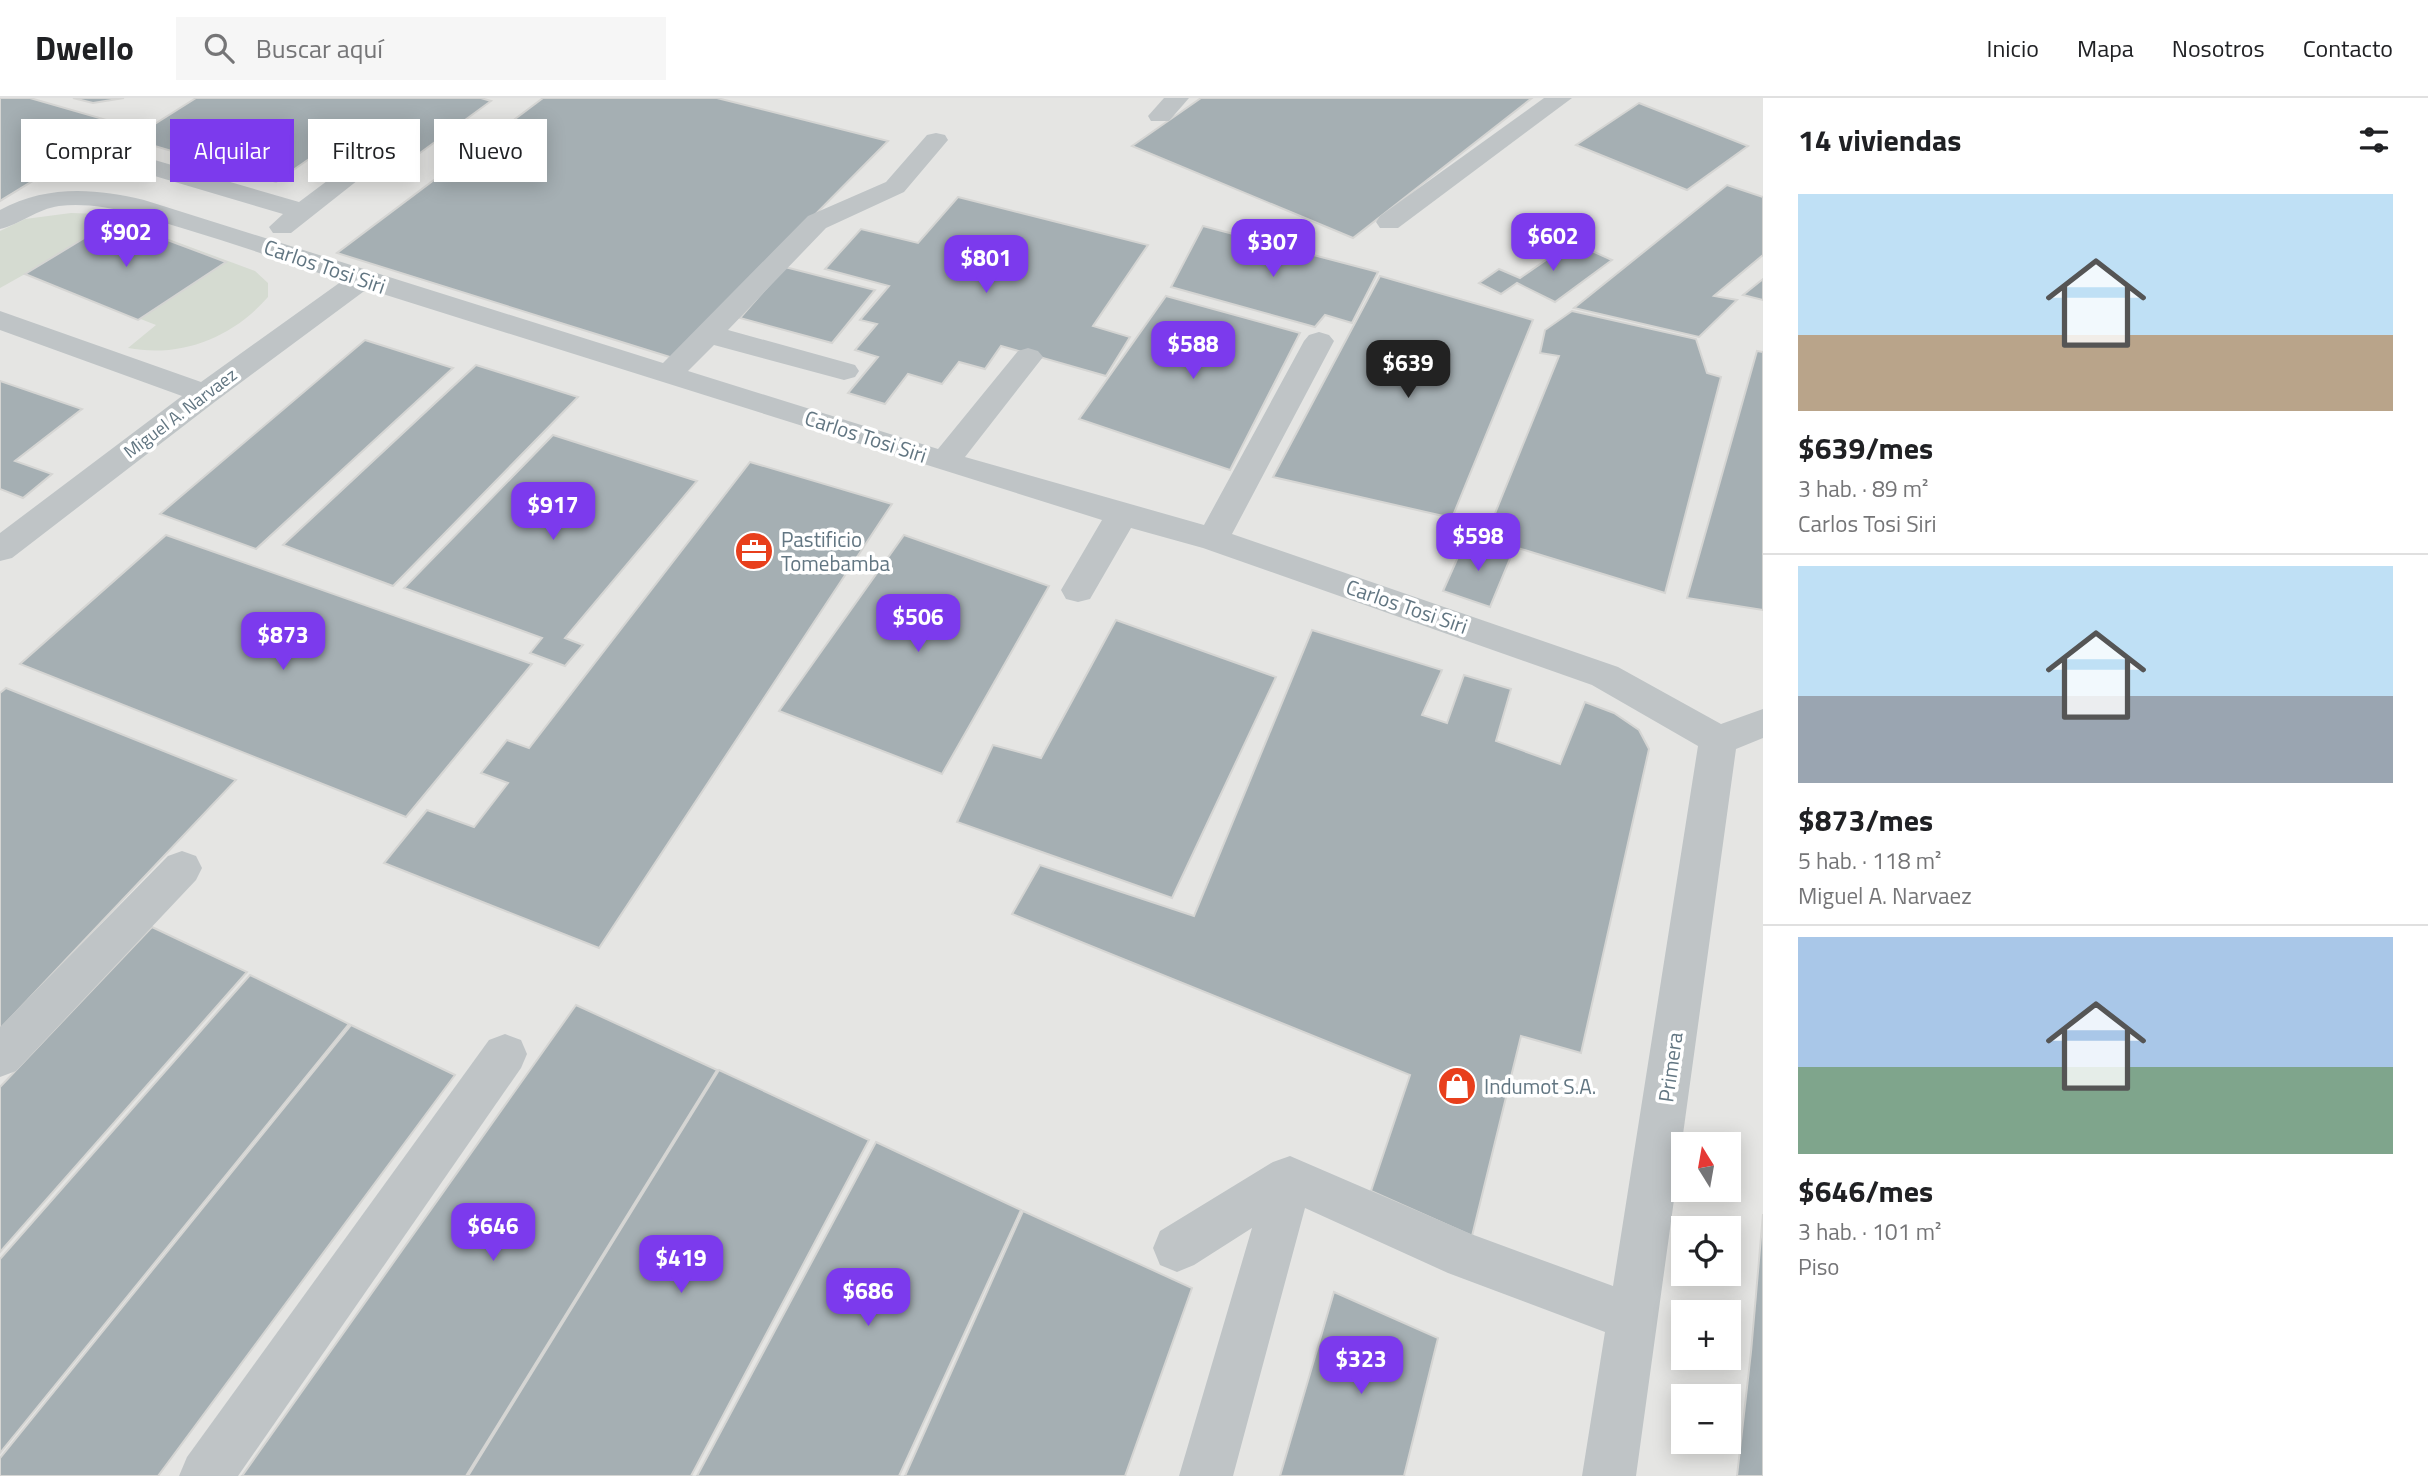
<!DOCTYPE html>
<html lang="es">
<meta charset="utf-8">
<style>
body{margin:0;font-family:"Titillium Web",sans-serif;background:#f6f6f6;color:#202124;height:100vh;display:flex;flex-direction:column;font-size:26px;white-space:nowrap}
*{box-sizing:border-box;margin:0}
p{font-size:23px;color:#757577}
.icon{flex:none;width:38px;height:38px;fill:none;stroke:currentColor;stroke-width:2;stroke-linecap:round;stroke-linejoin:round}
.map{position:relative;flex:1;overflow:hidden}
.details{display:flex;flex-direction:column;background:#fff;width:665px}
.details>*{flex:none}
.guide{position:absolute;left:21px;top:21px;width:665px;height:63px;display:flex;gap:14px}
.needle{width:46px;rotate:349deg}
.tools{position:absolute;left:1671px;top:1034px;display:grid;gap:14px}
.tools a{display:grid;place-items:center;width:70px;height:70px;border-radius:0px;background:#fff;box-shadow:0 4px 18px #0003;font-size:35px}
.price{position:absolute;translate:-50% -60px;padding:0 16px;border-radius:14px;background:#7c3aed;color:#fff;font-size:23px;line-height:46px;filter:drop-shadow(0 2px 4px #0008)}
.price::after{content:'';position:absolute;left:50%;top:42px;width:21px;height:16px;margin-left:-10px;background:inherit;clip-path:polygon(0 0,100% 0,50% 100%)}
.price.selected{background:#222;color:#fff}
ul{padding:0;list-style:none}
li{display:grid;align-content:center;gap:14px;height:371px;padding:0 35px}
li+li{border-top:2px solid #e0e0e0}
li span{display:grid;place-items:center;height:217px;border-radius:0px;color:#555}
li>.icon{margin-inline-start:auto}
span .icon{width:126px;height:126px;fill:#fffc;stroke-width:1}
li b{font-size:30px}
h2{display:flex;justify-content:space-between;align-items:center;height:84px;padding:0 35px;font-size:30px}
.tag{padding:0 24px;border-radius:0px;background:#fff;box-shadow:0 4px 18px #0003;font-size:24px;line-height:63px}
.tag.selected{background:#7c3aed;color:#fff}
header{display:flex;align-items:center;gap:42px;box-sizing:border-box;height:98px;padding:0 35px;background:#fff;border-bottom:2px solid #e0e0e0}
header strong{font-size:33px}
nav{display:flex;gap:38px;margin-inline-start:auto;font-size:24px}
.search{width:490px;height:63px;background:#f6f6f6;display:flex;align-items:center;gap:18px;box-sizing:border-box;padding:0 24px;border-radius:0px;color:#757577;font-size:26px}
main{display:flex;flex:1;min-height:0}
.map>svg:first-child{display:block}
.built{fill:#e5e5e3;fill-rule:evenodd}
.green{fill:#d5dbd1}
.building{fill:#a5afb3;stroke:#d5d5d3;stroke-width:2}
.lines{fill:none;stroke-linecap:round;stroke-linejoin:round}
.minor{fill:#bfc4c6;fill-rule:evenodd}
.labels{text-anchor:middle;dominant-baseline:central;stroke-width:7;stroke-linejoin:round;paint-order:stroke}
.far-street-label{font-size:18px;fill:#627682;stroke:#fff}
.street-label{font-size:21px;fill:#627682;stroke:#fff}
.poi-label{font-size:21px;fill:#627682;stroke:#fff;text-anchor:start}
</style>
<header>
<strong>Dwello</strong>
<div class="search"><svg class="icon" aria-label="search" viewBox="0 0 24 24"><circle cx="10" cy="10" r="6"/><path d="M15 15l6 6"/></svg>Buscar aquí</div>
<nav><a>Inicio</a><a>Mapa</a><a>Nosotros</a><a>Contacto</a></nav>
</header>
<main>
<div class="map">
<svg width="1763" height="1378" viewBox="0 0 1763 1378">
<rect width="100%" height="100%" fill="#f4f4f0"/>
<path class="built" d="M0,0H1763V1378H0ZM1684,1046H1729V1092H1684ZM1684,1130H1729V1176H1684ZM1684,1214H1729V1260H1684ZM1684,1298H1729V1344H1684Z"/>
<path class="green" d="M71,115L101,116L255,173L268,185V199C233,239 182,260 128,250L156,227L25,176L0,190V133L25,121Z"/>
<g class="building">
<polygon points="0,0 30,0 124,27 0,103"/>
<polygon points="73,0 124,0 93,5"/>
<polygon points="196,0 481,0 491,3 409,63 335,43 276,84 131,41"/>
<polygon points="543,0 717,0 888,43 673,260 337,155"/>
<polygon points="1201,0 1532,0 1353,140 1132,48"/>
<polygon points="1639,5 1748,48 1687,92 1576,47"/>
<polygon points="1727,87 1763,99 1763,157 1714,198 1737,202 1699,239 1574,210"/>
<polygon points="958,99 1148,147 1093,228 1130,239 1106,278 1001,248 985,271 959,264 942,286 908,276 885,306 848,295 878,259 855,252 877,226 860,222 889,188 825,171 861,131 918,145"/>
<polygon points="114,122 226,164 138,222 25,176"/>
<polygon points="1203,128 1378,174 1352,225 1325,217 1315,229 1171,189"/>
<polygon points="1572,144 1612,162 1555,204 1517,185 1501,196 1479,185 1499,171 1520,180"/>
<polygon points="785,169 875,192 832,245 740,220"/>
<polygon points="1380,178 1533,222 1452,420 1273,379"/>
<polygon points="1763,181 1763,202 1743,197"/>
<polygon points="1166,198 1300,235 1230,372 1079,321"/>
<polygon points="1572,213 1696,241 1707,275 1721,279 1665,495 1485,440 1559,258 1540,255 1545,232"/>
<polygon points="365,242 453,270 256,451 160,416"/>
<polygon points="1757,253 1763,254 1763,512 1687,500"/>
<polygon points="476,267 578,299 393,488 283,447"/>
<polygon points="0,283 82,311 15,363 52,376 23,400 0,391"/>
<polygon points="553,337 697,383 565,540 583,547 565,568 530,555 542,540 404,490"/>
<polygon points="750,364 892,406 599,850 384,765 427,712 474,729 508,685 481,675 507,642 529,650"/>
<polygon points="166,437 532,566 406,719 20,566"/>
<polygon points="904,437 1049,488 942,676 779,613"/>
<polygon points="1466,441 1512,456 1490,509 1443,493"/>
<polygon points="1116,522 1276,579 1172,800 957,724 993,647 1041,660"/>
<polygon points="1312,532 1442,572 1422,617 1447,625 1464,577 1511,591 1496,643 1560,666 1585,604 1614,615 1639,632 1649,651 1581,955 1521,938 1472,1138 1371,1093 1410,977 1012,816 1040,767 1194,818"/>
<polygon points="6,590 236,682 0,931 0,595"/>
<polygon points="152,829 247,874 0,1154 0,989"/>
<polygon points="250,877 349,926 0,1355 0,1161"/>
<polygon points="576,907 717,972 466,1378 242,1378"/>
<polygon points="351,927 455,977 158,1378 0,1378 0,1360"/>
<polygon points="719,972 869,1042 691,1378 468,1378"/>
<polygon points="876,1044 1021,1112 899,1378 697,1378"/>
<polygon points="1023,1113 1192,1190 1125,1378 905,1378"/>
<polygon points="1763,1116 1763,1378 1737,1378 1751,1254"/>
<polygon points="1334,1194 1438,1240 1404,1378 1280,1378"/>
</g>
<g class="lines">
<g class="minor">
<polygon points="1164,0 1189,0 1169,23 1151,23 1148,18"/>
<polygon points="1544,0 1572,0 1398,130 1380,130 1376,124 1380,118"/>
<path d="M936,35L945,37L948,42L904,94L826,130L728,232L855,267L859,273L855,279L844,282L714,247L688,273L938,351L1018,253L1028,250L1038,253L1043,259L965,359L1204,427L1304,243L1309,237L1319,234L1329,237L1334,243L1232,436L1618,569L1721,626L1763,611V640L1736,651L1636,1378H1582L1605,1234L1448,1175L1305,1110L1233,1378H1179L1252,1130L1194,1167L1177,1174L1160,1167L1153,1150L1160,1133L1273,1064L1290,1058L1471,1136L1613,1188L1698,648L1592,587L1203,450L1131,430L1090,501L1078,504L1066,501L1061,492L1102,422L367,191L216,303L12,460L0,463V435L182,298L0,232V213L201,284L342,183C290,165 238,147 185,131C145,119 102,103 59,108C37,111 21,126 0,131V112C46,87 94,90 144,102L663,265L808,118L886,84L927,37Z"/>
<polygon points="103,47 299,104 355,62 373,62 377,67 291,135 273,135 269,129 283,116 94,60 90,55 94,50"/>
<polygon points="182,753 196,758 202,770 196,782 16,973 0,979 0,929 168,758"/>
<polygon points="505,936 521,942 527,956 521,970 238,1378 179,1378 187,1359 489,942"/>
</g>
</g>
<defs>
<symbol id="office-disc" viewBox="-11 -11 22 22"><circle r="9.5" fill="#e83f1c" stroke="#fff"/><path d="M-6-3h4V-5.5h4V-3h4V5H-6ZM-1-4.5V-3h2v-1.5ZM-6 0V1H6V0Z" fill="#fff"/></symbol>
<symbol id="shop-disc" viewBox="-11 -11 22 22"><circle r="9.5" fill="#e83f1c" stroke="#fff"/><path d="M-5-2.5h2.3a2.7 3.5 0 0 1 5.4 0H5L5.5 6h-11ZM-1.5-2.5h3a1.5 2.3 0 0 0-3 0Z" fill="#fff"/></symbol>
</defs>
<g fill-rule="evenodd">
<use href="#office-disc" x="732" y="431" width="44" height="44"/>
<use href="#shop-disc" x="1435" y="966" width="44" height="44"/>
</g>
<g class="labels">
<g class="far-street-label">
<text transform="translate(180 315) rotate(-37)">Miguel A. Narvaez</text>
</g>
<g class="street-label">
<text transform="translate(325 168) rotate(19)">Carlos Tosi Siri</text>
<text transform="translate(866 338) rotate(18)">Carlos Tosi Siri</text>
<text transform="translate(1407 508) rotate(19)">Carlos Tosi Siri</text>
<text transform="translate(1670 969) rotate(-82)">Primera</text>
</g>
<g class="poi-label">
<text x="781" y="441">Pastificio<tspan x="781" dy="24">Tomebamba</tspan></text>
<text x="1484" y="988">Indumot S.A.</text>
</g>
</g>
</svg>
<div class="tools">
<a><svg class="needle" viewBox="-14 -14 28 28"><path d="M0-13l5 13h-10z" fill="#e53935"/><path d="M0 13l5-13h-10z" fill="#757577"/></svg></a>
<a><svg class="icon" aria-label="locate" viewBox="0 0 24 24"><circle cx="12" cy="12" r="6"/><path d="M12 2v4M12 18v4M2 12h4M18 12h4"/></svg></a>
<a>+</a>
<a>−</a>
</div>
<b class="price" style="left:126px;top:171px">$902</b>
<b class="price" style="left:1553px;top:175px">$602</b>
<b class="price" style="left:1273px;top:181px">$307</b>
<b class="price" style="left:986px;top:197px">$801</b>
<b class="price" style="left:1193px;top:283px">$588</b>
<b class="price selected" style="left:1408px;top:302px">$639</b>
<b class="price" style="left:553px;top:444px">$917</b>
<b class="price" style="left:1478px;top:475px">$598</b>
<b class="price" style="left:918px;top:556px">$506</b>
<b class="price" style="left:283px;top:574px">$873</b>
<b class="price" style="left:493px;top:1165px">$646</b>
<b class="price" style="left:681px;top:1197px">$419</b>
<b class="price" style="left:868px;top:1230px">$686</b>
<b class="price" style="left:1361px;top:1298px">$323</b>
<div class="guide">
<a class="tag">Comprar</a>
<a class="tag selected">Alquilar</a>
<a class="tag">Filtros</a>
<a class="tag">Nuevo</a>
</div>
</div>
<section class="details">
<h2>14 viviendas<svg class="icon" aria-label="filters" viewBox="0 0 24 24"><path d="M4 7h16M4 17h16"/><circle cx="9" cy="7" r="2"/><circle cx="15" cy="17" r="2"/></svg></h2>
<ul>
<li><span style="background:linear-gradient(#bfe0f5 65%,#b9a48a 0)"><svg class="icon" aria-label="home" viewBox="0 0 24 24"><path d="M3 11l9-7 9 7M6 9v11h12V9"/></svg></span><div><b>$639/mes</b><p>3 hab. · 89 m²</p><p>Carlos Tosi Siri</p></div></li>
<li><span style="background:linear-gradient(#bfe0f5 60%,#9aa5b1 0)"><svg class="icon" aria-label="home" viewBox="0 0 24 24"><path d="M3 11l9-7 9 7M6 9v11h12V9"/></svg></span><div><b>$873/mes</b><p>5 hab. · 118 m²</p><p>Miguel A. Narvaez</p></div></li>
<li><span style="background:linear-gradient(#a9c7e8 60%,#7fa58c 0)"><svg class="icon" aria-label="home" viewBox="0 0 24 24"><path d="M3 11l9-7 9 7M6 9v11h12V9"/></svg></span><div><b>$646/mes</b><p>3 hab. · 101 m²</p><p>Piso</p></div></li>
</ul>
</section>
</main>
